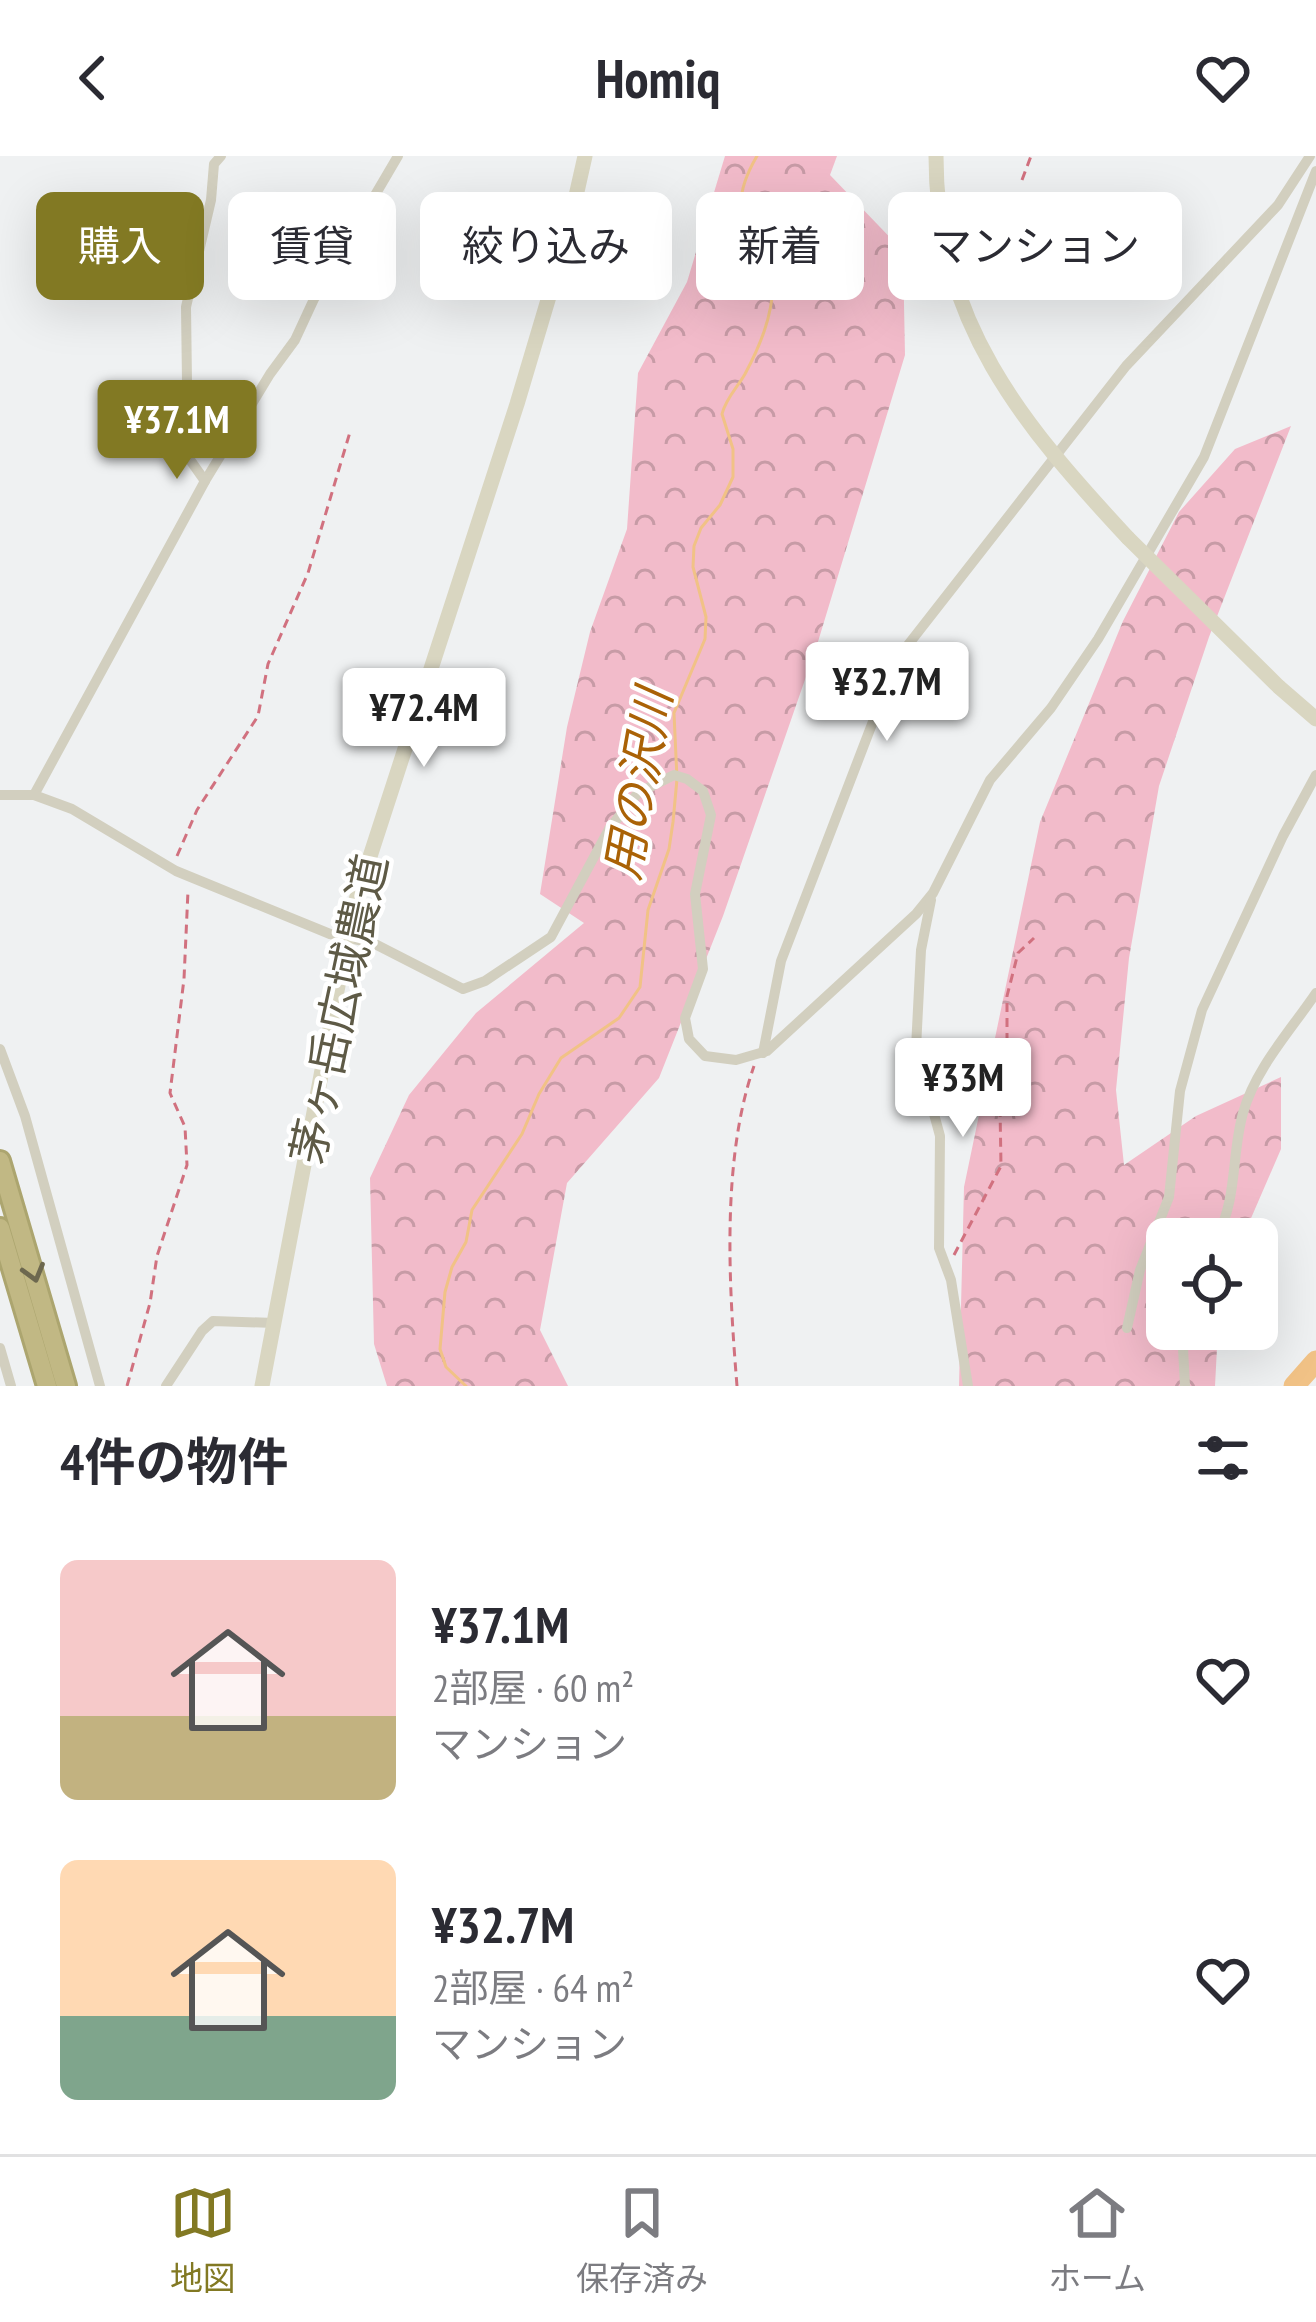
<!DOCTYPE html>
<html lang="ja">
<meta charset="utf-8">
<style>
body{margin:0;font-family:"PT Sans Narrow","Noto Sans JP",sans-serif;background:#f2f2f3;color:#2b2b33;height:100vh;display:flex;flex-direction:column;font-size:45px;white-space:nowrap}
*{box-sizing:border-box;margin:0}
p{font-size:39px;color:#7c7c81}
.icon{flex:none;width:66px;height:66px;fill:none;stroke:currentColor;stroke-width:2;stroke-linecap:round;stroke-linejoin:round}
.map{position:relative;height:1230px;overflow:hidden}
.sheet{display:flex;flex-direction:column;background:#fff;flex:1}
.sheet>*{flex:none}
.hud{position:absolute;left:36px;top:36px;width:1245px;height:108px;display:flex;gap:24px}
.controls{position:absolute;left:1146px;top:1062px;display:grid;gap:24px}
.controls a{display:grid;place-items:center;width:132px;height:132px;border-radius:18px;background:#fff;box-shadow:0 12px 48px #0002;font-size:60px}
.price{position:absolute;translate:-50% -102px;padding:0 27px;border-radius:12px;background:#fff;color:#222;font-size:39px;line-height:78px;filter:drop-shadow(0 3px 6px #0008)}
.price::after{content:'';position:absolute;left:50%;top:72px;width:36px;height:27px;margin-left:-18px;background:inherit;clip-path:polygon(0 0,100% 0,50% 100%)}
.price.on{background:#827923;color:#fff}
ul{padding:0;list-style:none}
li{display:flex;align-items:center;gap:36px;height:300px;padding:0 60px}
li span{display:grid;place-items:center;flex:none;width:336px;height:240px;border-radius:18px;color:#555}
li>.icon{margin-inline-start:auto}
span .icon{width:144px;height:144px;fill:#fffc;stroke-width:1}
li b{font-size:51px}
h2{display:flex;justify-content:space-between;align-items:center;height:144px;padding:0 60px;font-size:51px}
.tag{padding:0 42px;border-radius:18px;background:#fff;box-shadow:0 12px 48px #0002;font-size:42px;line-height:108px}
.tag.on{background:#827923;color:#fff}
header{display:flex;justify-content:space-between;align-items:center;height:156px;padding:0 60px;background:#fff;font-size:54px;font-weight:700}
.tab-bar{display:flex;justify-content:space-around;align-items:center;height:168px;border-top:3px solid #e1e1e2;background:#fff;font-size:33px;color:#7c7c81}
.tab-bar a{display:grid;justify-items:center;gap:6px}
.tab-bar .on{color:#827923}
.map>svg:first-child{display:block}
.forest{fill:url(#forest-crowns)}
.lines{fill:none;stroke-linecap:round;stroke-linejoin:round}
.stream{stroke:#f1c286;stroke-width:3}
.river{stroke:#f1c286;stroke-width:21}
.highway-casing{stroke:#aca56f;stroke-width:24}
.path{stroke:#d1717f;stroke-width:3;stroke-dasharray:9 6;stroke-linecap:butt}
.street{stroke:#d2cfbf;stroke-width:10}
.secondary{stroke:#d9d6c1;stroke-width:15}
.highway{stroke:#c1b884;stroke-width:18}
.secondary-bridge{stroke:#d9d6c1;stroke-width:15}
.oneway{stroke:#6d684f}
.labels{text-anchor:middle;dominant-baseline:central;stroke-width:9;stroke-linejoin:round;paint-order:stroke}
.street-label{font-size:45px;fill:#5e5a46;stroke:#fff}
.water-label{font-size:48px;font-style:italic;fill:#aa6206;stroke:#fff}
</style>
<header><svg class="icon" aria-label="back" viewBox="0 0 24 24"><path d="M15 5l-7 7 7 7"/></svg>Homiq<svg class="icon" aria-label="heart" viewBox="0 0 24 24"><path d="M12 20l-8-8c-3-5 5-10 8-4 3-6 11-1 8 4z"/></svg></header>
<div class="map">
<svg width="1316" height="1230" viewBox="0 0 1316 1230">
<defs>
<pattern id="forest-crowns" width="20" height="18" patternUnits="userSpaceOnUse" patternTransform="scale(3)"><rect width="20" height="18" fill="#f2bbca"/><path d="M2 6a3 3 0 1 1 6 0M12 15a3 3 0 1 1 6 0" fill="none" stroke="#c79ba6"/></pattern>
</defs>
<rect width="100%" height="100%" fill="#eff1f2"/>
<g class="forest">
<polygon points="725,0 837,0 830,19 903,95 905,199 817,489 723,760 659,922 567,1027 540,1174 568,1230 387,1230 374,1188 370,1022 409,939 476,857 584,767 540,738 567,571 590,476 627,373 638,217 687,126"/>
<polygon points="1291,270 1209,481 1159,630 1129,802 1116,934 1124,1009 1196,960 1281,921 1281,993 1242,1083 1167,1083 1167,1173 1218,1173 1215,1230 959,1230 964,1031 1040,666 1123,465 1179,356 1235,293"/>
</g>
<g class="lines">
<path class="stream" d="M466,1230L446,1211L440,1193L445,1136L452,1111L466,1086L472,1054L522,978L539,938L561,902L619,862L640,831L648,754L669,693L673,666L677,623L674,557L705,483L706,461L693,411L694,390L701,372L720,349L733,321V293L722,258C726,242 737,232 745,218C760,190 772,161 773,129C774,77 713,75 757,0"/>
<polyline class="river" points="1294,1230 1316,1205"/>
<defs>
<g id="highway">
<polyline points="0,1005 66,1230"/>
<polyline points="0,1072 47,1230"/>
</g>
</defs>
<use href="#highway" class="highway-casing"/>
<g class="path">
<polyline points="1022,24 1031,0"/>
<polyline points="177,700 197,654 258,560 268,508 308,417 350,276"/>
<polyline points="954,1099 1001,1010 1000,951 1007,898 1007,840 1018,797 1034,782"/>
<polyline points="127,1230 150,1147 157,1100 187,1009 185,971 170,937 184,823 188,735"/>
<path d="M737,1230C729,1131 721,1005 754,910"/>
</g>
<g class="street">
<polyline points="205,325 270,218 295,184 314,143 398,0"/>
<polyline points="0,639 34,639 205,325 188,301 186,151 211,44 214,8 221,0"/>
<polyline points="34,639 72,653 176,715 330,778 373,787 463,833 485,825 551,781 609,673 638,637 674,619 687,623 703,635 711,659 695,738 703,813 685,862 689,883 705,900 736,904 767,895 916,758 933,737 990,624 1051,552 1098,483 1204,301 1316,15"/>
<polyline points="931,744 921,794 916,892 940,980 939,1092 951,1124 968,1230"/>
<polyline points="0,893 25,960 100,1230"/>
<polyline points="763,897 781,805 897,503 1126,210 1278,49 1310,0"/>
<path d="M1216,1083C1238,1042 1231,1000 1243,957C1255,913 1291,874 1316,837"/>
<polyline points="1127,1172 1140,1114 1169,1041 1180,935 1202,854 1283,680 1316,619"/>
<polyline points="1182,1173 1185,1230"/>
<polyline points="0,1192 11,1230"/>
<polyline points="166,1230 202,1175 213,1165 274,1167"/>
</g>
<g class="secondary">
<path d="M936,0C936,166 1022,268 1128,382"/>
<polyline points="1279,531 1316,563"/>
<polyline points="262,1230 352,756 517,248 567,80 585,0"/>
</g>
<use href="#highway" class="highway"/>
<polyline class="secondary-bridge" points="1128,382 1279,531"/>
</g>
<defs><path id="oneway-chevron" d="M-2-3.5L2.5 0L-2 3.5" fill="none" stroke-width="1.6" stroke-linecap="round" stroke-linejoin="round" transform="scale(3)"/></defs>
<use class="oneway" href="#oneway-chevron" transform="translate(34 1117) rotate(74)"/>
<g class="labels">
<g class="street-label">
<text transform="translate(338 853) rotate(-78)">茅ヶ岳広域農道</text>
</g>
<g class="water-label">
<text transform="translate(637 628) rotate(-80)">用の沢川</text>
</g>
</g>
</svg>
<div class="controls">
<a><svg class="icon" aria-label="locate" viewBox="0 0 24 24"><circle cx="12" cy="12" r="6"/><path d="M12 2v4M12 18v4M2 12h4M18 12h4"/></svg></a>
</div>
<b class="price on" style="left:177px;top:326px">¥37.1M</b>
<b class="price" style="left:887px;top:588px">¥32.7M</b>
<b class="price" style="left:424px;top:614px">¥72.4M</b>
<b class="price" style="left:963px;top:984px">¥33M</b>
<div class="hud">
<a class="tag on">購入</a>
<a class="tag">賃貸</a>
<a class="tag">絞り込み</a>
<a class="tag">新着</a>
<a class="tag">マンション</a>
</div>
</div>
<section class="sheet">
<h2>4件の物件<svg class="icon" aria-label="filters" viewBox="0 0 24 24"><path d="M4 7h16M4 17h16"/><circle cx="9" cy="7" r="2"/><circle cx="15" cy="17" r="2"/></svg></h2>
<ul>
<li><span style="background:linear-gradient(#f6c9c9 65%,#c2b280 0)"><svg class="icon" aria-label="home" viewBox="0 0 24 24"><path d="M3 11l9-7 9 7M6 9v11h12V9"/></svg></span><div><b>¥37.1M</b><p>2部屋 · 60 m²</p><p>マンション</p></div><svg class="icon" aria-label="heart" viewBox="0 0 24 24"><path d="M12 20l-8-8c-3-5 5-10 8-4 3-6 11-1 8 4z"/></svg></li>
<li><span style="background:linear-gradient(#ffd9b3 65%,#7fa58c 0)"><svg class="icon" aria-label="home" viewBox="0 0 24 24"><path d="M3 11l9-7 9 7M6 9v11h12V9"/></svg></span><div><b>¥32.7M</b><p>2部屋 · 64 m²</p><p>マンション</p></div><svg class="icon" aria-label="heart" viewBox="0 0 24 24"><path d="M12 20l-8-8c-3-5 5-10 8-4 3-6 11-1 8 4z"/></svg></li>
</ul>
</section>
<nav class="tab-bar">
<a class="on"><svg class="icon" aria-label="map" viewBox="0 0 24 24"><path d="M3 6l6-2 6 2 6-2v14l-6 2-6-2-6 2zM9 4v14M15 6v14"/></svg>地図</a>
<a><svg class="icon" aria-label="saved" viewBox="0 0 24 24"><path d="M7 4h10v16l-5-4-5 4z"/></svg>保存済み</a>
<a><svg class="icon" aria-label="home" viewBox="0 0 24 24"><path d="M3 11l9-7 9 7M6 9v11h12V9"/></svg>ホーム</a>
</nav>
